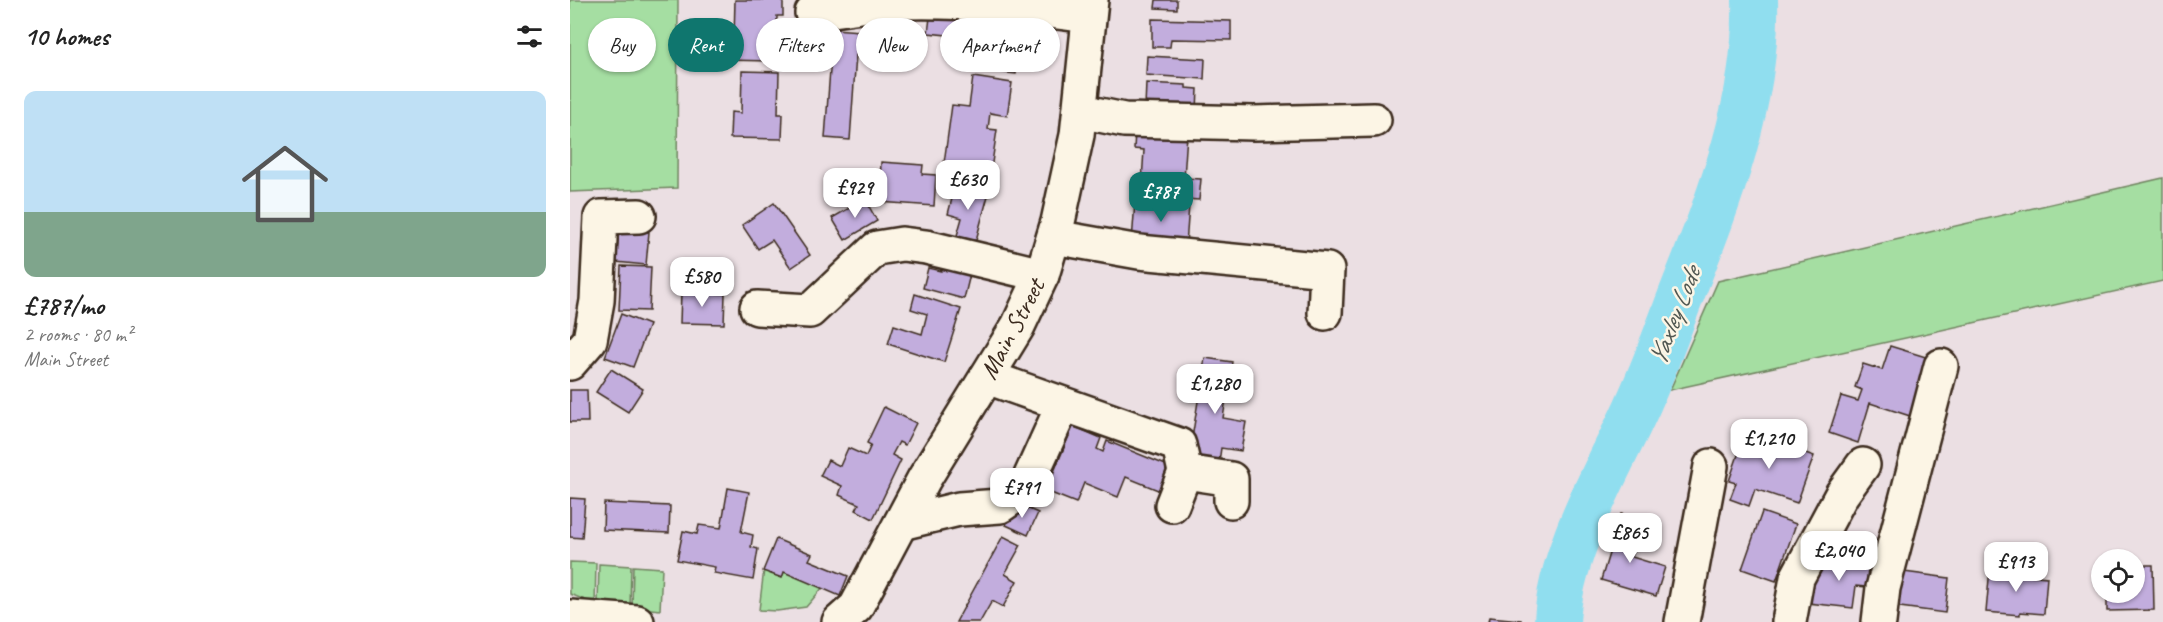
<!DOCTYPE html>
<meta charset="utf-8">
<style>
body{margin:0;font-family:Caveat,sans-serif;background:#f6f6f6;color:#222;height:100vh;display:flex;flex-direction:column;font-size:22px;white-space:nowrap}
*{box-sizing:border-box;margin:0}
p{font-size:20px;color:#767676}
.icon{flex:none;width:33px;height:33px;fill:none;stroke:currentColor;stroke-width:2;stroke-linecap:round;stroke-linejoin:round}
.map{position:relative;flex:1;overflow:hidden}
.sheet{display:flex;flex-direction:column;background:#fff;width:570px}
.sheet>*{flex:none}
.top-card{position:absolute;left:18px;top:18px;width:570px;height:54px;display:flex;gap:12px}
.buttons{position:absolute;left:1521px;top:549px;display:grid;gap:12px}
.buttons a{display:grid;place-items:center;width:54px;height:54px;border-radius:50%;background:#fff;box-shadow:0 2px 4px #0004;font-size:30px}
.price{position:absolute;translate:-50% -51px;padding:0 14px;border-radius:12px;background:#fff;color:#222;font-size:20px;line-height:39px;filter:drop-shadow(0 2px 3px #0008)}
.price::after{content:'';position:absolute;left:50%;top:36px;width:18px;height:14px;margin-left:-9px;background:inherit;clip-path:polygon(0 0,100% 0,50% 100%)}
.price.on{background:#0f766e;color:#fff}
ul{padding:0;list-style:none}
li{display:grid;align-content:center;gap:12px;height:318px;padding:0 24px}
li span{display:grid;place-items:center;height:186px;border-radius:12px;color:#555}
li>.icon{margin-inline-start:auto}
span .icon{width:108px;height:108px;fill:#fffc;stroke-width:1}
li b{font-size:26px}
h2{display:flex;justify-content:space-between;align-items:center;height:72px;padding:0 24px;font-size:26px}
.chip{padding:0 21px;border-radius:27px;background:#fff;box-shadow:0 2px 4px #0004;font-size:21px;line-height:54px}
.chip.on{background:#0f766e;color:#fff}
main{display:flex;flex:1;min-height:0}
.map>svg:first-child{display:block}
.green{fill:#a5dea2;stroke:#708460;stroke-width:1.5}
.lines{fill:none;stroke-linecap:round;stroke-linejoin:round}
.river{stroke:#90deef;stroke-width:46}
.building{fill:#c2addd;stroke:#3b2a1e;stroke-width:1.5}
.minor-casing{stroke:#3b2a1e;stroke-width:38}
.minor{stroke:#fcf5e5;stroke-width:33}
.labels{text-anchor:middle;dominant-baseline:central;stroke-width:5;stroke-linejoin:round;paint-order:stroke}
.street-label{font-size:26px;fill:#3b2a1e;stroke:#fcf5e5}
.water-label{font-size:27px;font-style:italic;fill:#505752;stroke:#fcf5e5}
</style>
<main>
<section class="sheet">
<h2>10 homes<svg class="icon" aria-label="filters" viewBox="0 0 24 24"><path d="M4 7h16M4 17h16"/><circle cx="9" cy="7" r="2"/><circle cx="15" cy="17" r="2"/></svg></h2>
<ul>
<li><span style="background:linear-gradient(#bfe0f5 65%,#7fa58c 0)"><svg class="icon" aria-label="home" viewBox="0 0 24 24"><path d="M3 11l9-7 9 7M6 9v11h12V9"/></svg></span><div><b>£787/mo</b><p>2 rooms · 80 m²</p><p>Main Street</p></div></li>
</ul>
</section>
<div class="map">
<svg width="1593" height="622" viewBox="0 0 1593 622">
<rect width="100%" height="100%" fill="#ebdfe3"/>
<filter id="ink" filterUnits="userSpaceOnUse"><feTurbulence type="fractalNoise" baseFrequency=".0167" numOctaves="2"/><feDisplacementMap in="SourceGraphic" scale="12" xChannelSelector="R" yChannelSelector="G"/><feConvolveMatrix kernelMatrix="1 2 1 2 8 2 1 2 1" color-interpolation-filters="sRGB"/></filter>
<g filter="url(#ink)">
<g class="green">
<polygon points="0,0 108,0 107,188 0,192"/>
<polygon points="1593,178 1593,281 1100,390 1148,281"/>
<polygon points="0,562 26,563 25,604 0,594"/>
<polygon points="29,564 61,566 60,607 28,604"/>
<polygon points="63,566 92,568 90,610 62,607"/>
<polygon points="194,569 224,573 254,586 236,607 207,611 189,610"/>
</g>
<g class="lines">
<path class="river" d="M987,622C990,552 1036,474 1065,411C1083,372 1097,332 1112,293C1149,200 1188,101 1185,0"/>
</g>
<g class="building">
<polygon points="165,0 213,0 213,16 207,16 206,61 155,60 156,39 164,39"/>
<polygon points="586,0 607,0 607,9 585,8"/>
<polygon points="419,9 415,48 448,52 446,74 393,68 396,37 358,33 361,10"/>
<polygon points="582,19 661,21 661,40 601,39 600,47 582,47"/>
<polygon points="263,29 318,33 316,58 286,55 280,140 255,138"/>
<polygon points="577,56 635,59 634,79 576,75"/>
<polygon points="172,71 209,72 208,114 213,114 212,139 160,138 161,112 171,113"/>
<polygon points="403,77 442,83 437,116 420,113 418,129 427,130 421,169 374,163 382,105 399,107"/>
<polygon points="576,83 616,85 616,88 628,89 627,110 575,107"/>
<polygon points="565,131 617,134 614,178 631,179 629,200 571,196 574,150 564,149"/>
<polygon points="311,162 353,165 352,174 366,175 364,206 309,202"/>
<polygon points="386,183 419,192 405,244 386,239 392,218 378,214"/>
<polygon points="295,199 307,221 275,240 262,218"/>
<polygon points="565,202 619,205 616,245 562,241"/>
<polygon points="204,203 240,255 221,268 202,240 188,249 172,225"/>
<polygon points="49,230 79,232 76,265 46,262"/>
<polygon points="375,254 403,262 394,299 353,288 358,268 371,271"/>
<polygon points="51,266 81,267 79,311 49,310"/>
<polygon points="111,292 155,294 154,324 110,323"/>
<polygon points="345,294 391,309 374,362 318,344 324,325 352,334 357,314 341,309"/>
<polygon points="51,314 79,325 63,367 35,357"/>
<polygon points="1320,346 1359,358 1340,416 1300,403 1288,443 1259,433 1271,396 1288,401 1292,390 1285,387 1293,364 1312,370"/>
<polygon points="635,358 662,362 653,418 676,422 671,451 651,448 649,462 619,457"/>
<polygon points="41,369 73,389 58,412 26,392"/>
<polygon points="0,390 17,390 18,422 0,422"/>
<polygon points="314,407 346,423 335,445 329,442 322,455 331,460 303,519 286,510 289,504 269,495 272,486 250,476 258,460 270,466 278,448 296,456 301,445 297,443"/>
<polygon points="503,426 531,438 527,449 533,452 537,441 603,468 593,492 556,477 548,497 514,483 506,503 476,491"/>
<polygon points="1176,432 1244,456 1227,503 1185,489 1179,506 1160,499 1166,483 1159,481"/>
<polygon points="158,488 179,492 171,532 183,535 181,547 188,549 183,580 144,573 145,567 107,560 113,531 127,534 129,525 151,528"/>
<polygon points="0,498 15,499 12,538 0,537"/>
<polygon points="34,503 100,506 99,533 33,530"/>
<polygon points="445,503 468,513 458,535 436,525"/>
<polygon points="1192,512 1226,524 1206,581 1172,569"/>
<polygon points="1051,514 1064,517 1055,545 1065,548 1062,557 1095,567 1086,596 1031,580"/>
<polygon points="433,536 451,545 435,574 447,581 433,607 422,601 410,622 386,622"/>
<polygon points="206,539 242,554 239,560 278,576 270,596 214,572 212,578 193,571"/>
<polygon points="1284,548 1300,550 1296,587 1286,586 1283,608 1238,603 1241,565 1282,569"/>
<polygon points="1564,565 1583,565 1584,610 1537,611 1537,592 1564,592"/>
<polygon points="1420,568 1456,571 1456,575 1477,577 1474,614 1450,612 1450,615 1416,612"/>
<polygon points="1319,570 1379,578 1375,613 1315,605"/>
<polygon points="919,617 951,620 951,622 918,622"/>
</g>
<g class="lines">
<defs>
<g id="minor">
<path d="M242,13C272,9 303,3 334,2C396,0 457,8 518,16"/>
<polyline points="510,111 554,120 684,123 804,120"/>
<polyline points="484,237 569,252 757,270 755,313"/>
<polyline points="187,308 240,311 307,248 332,244 356,247 472,275"/>
<polyline points="0,363 20,340 27,301 31,217 69,216"/>
<polyline points="417,377 609,445 615,472 602,505"/>
<polyline points="615,472 661,479 661,501"/>
<polyline points="331,523 389,509 430,506 455,489 493,405"/>
<polyline points="0,617 67,622"/>
<polyline points="269,622 286,607 354,479 448,326 472,275 488,222 507,135 521,0"/>
<polyline points="1112,622 1141,466"/>
<polyline points="1219,622 1227,578 1272,494 1293,465"/>
<polyline points="1309,622 1313,588 1371,366"/>
</g>
</defs>
<use href="#minor" class="minor-casing"/>
<use href="#minor" class="minor"/>
</g>
</g>
<g class="labels">
<g class="street-label">
<text transform="translate(442 329) rotate(-62)">Main Street</text>
</g>
<g class="water-label">
<text transform="translate(1104 316) rotate(-69)">Yaxley Lode</text>
</g>
</g>
</svg>
<div class="buttons">
<a><svg class="icon" aria-label="locate" viewBox="0 0 24 24"><circle cx="12" cy="12" r="6"/><path d="M12 2v4M12 18v4M2 12h4M18 12h4"/></svg></a>
</div>
<b class="price" style="left:398px;top:211px">£630</b>
<b class="price" style="left:285px;top:219px">£929</b>
<b class="price on" style="left:591px;top:223px">£787</b>
<b class="price" style="left:132px;top:308px">£580</b>
<b class="price" style="left:645px;top:415px">£1,280</b>
<b class="price" style="left:1199px;top:470px">£1,210</b>
<b class="price" style="left:452px;top:519px">£791</b>
<b class="price" style="left:1060px;top:564px">£865</b>
<b class="price" style="left:1269px;top:582px">£2,040</b>
<b class="price" style="left:1446px;top:593px">£913</b>
<div class="top-card">
<a class="chip">Buy</a>
<a class="chip on">Rent</a>
<a class="chip">Filters</a>
<a class="chip">New</a>
<a class="chip">Apartment</a>
</div>
</div>
</main>
